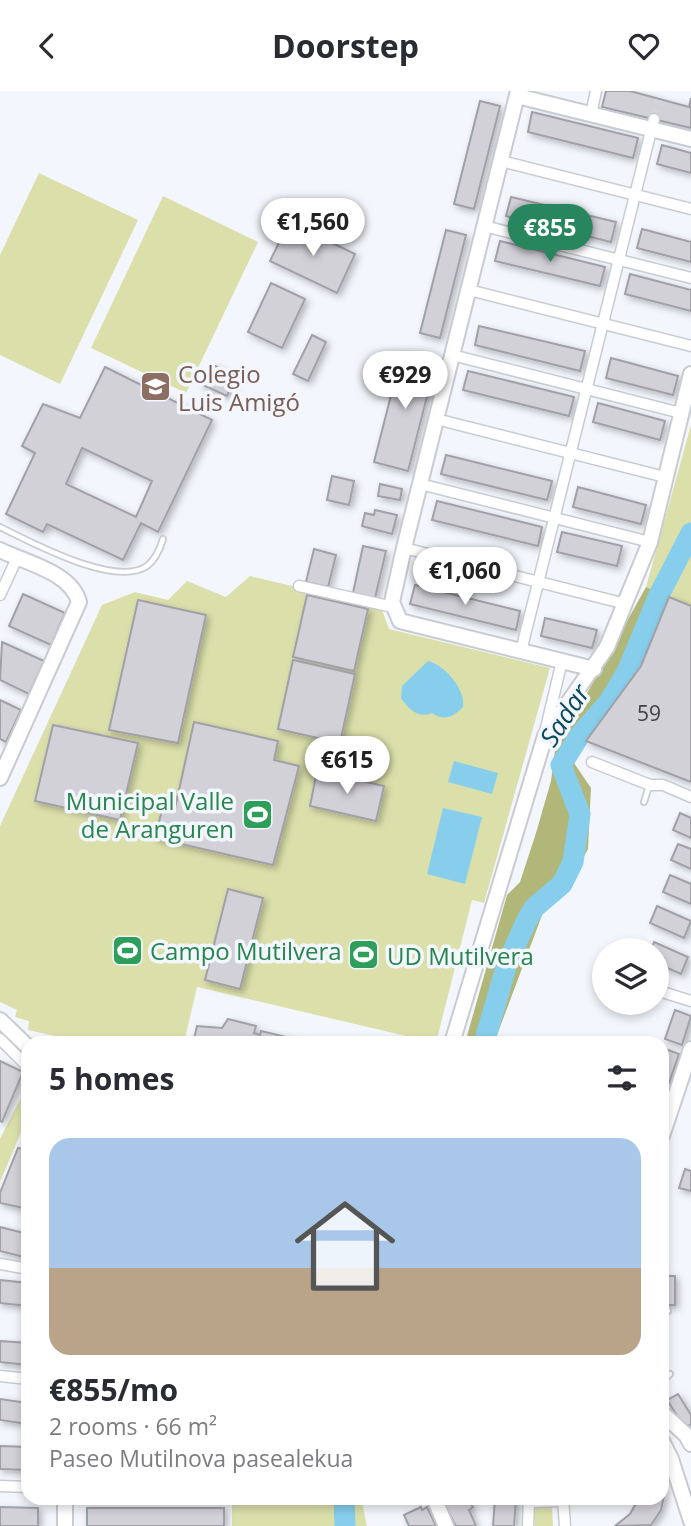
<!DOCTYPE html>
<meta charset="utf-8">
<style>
body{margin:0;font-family:"Open Sans",sans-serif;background:#f2f2f3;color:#2b2b33;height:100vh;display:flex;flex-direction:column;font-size:26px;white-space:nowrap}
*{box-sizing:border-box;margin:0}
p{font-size:23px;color:#7c7c81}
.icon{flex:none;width:38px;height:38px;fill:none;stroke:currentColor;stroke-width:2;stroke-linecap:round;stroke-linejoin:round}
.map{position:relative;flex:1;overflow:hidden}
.panel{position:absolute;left:21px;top:945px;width:648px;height:469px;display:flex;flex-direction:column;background:#fff;border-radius:21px;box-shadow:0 4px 10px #0003}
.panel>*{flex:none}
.controls{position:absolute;left:592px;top:847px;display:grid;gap:14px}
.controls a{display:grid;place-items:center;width:77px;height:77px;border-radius:50%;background:#fff;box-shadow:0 4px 10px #0003;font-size:35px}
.price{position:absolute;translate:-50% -60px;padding:0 16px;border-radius:24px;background:#fff;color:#222;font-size:23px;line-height:46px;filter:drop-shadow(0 2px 4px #0008)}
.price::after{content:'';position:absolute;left:50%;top:42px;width:21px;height:16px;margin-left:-10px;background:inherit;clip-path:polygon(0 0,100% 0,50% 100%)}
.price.active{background:#27865e;color:#fff}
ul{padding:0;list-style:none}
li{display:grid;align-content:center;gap:14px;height:371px;padding:0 28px}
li+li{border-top:2px solid #e1e1e2}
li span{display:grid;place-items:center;height:217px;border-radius:21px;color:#555}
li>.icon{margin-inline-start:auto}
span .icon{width:126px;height:126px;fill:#fffc;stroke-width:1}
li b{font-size:30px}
h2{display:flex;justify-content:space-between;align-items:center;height:84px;padding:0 28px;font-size:30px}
header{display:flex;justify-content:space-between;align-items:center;height:91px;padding:0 28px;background:#fff;font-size:32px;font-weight:700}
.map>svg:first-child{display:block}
.green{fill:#dbe0ab}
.forest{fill:#b1b778}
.water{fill:#86ceec}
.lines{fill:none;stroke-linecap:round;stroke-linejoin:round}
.river{stroke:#86ceec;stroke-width:21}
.building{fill:#d3d1d8;stroke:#a1a0a7;stroke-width:2;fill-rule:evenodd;filter:url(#shadow)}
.street-tunnel{stroke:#d1d4d9;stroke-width:10;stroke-dasharray:10 5;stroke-linecap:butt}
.lane-casing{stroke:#c9cbd2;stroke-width:8}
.street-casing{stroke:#c9cbd2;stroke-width:13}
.secondary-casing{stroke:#c9cbd2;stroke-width:18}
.lane{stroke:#fff;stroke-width:4.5}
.street{stroke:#fff;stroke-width:10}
.secondary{stroke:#fff;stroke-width:14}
.labels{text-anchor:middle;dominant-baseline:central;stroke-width:7;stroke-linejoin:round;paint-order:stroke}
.number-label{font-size:21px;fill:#404044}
.education-label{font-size:24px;fill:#785e54;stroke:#f3f6fc;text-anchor:start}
.leisure-label{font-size:24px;fill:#27864d;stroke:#f3f6fc;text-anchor:start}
.water-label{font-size:26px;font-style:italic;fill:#0b4a5e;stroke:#f3f6fc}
</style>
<header><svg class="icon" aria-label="back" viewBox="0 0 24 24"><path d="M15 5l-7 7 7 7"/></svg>Doorstep<svg class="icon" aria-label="heart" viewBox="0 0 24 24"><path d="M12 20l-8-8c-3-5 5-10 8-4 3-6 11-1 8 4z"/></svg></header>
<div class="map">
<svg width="691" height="1435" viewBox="0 0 691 1435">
<defs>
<filter id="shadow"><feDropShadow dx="3" dy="3" stdDeviation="3.5" flood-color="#0004"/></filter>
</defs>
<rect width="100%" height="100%" fill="#f3f6fc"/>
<g class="green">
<polygon points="39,82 138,129 60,293 0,264 0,164"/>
<polygon points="163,105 258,151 186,302 91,257"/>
<polygon points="691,334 691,515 646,496"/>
<polygon points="250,485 381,516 389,538 550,577 484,812 472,809 436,952 197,896 184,952 87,952 28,939 29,930 15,926 17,919 0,911 0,735 102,514 135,501 168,509 187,490 226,506"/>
<polygon points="28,993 28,1035 24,1034 0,1091 0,1048"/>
<polygon points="232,1407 361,1407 367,1435 232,1435"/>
<polygon points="552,1415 553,1435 535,1435 534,1416"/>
</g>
<path class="forest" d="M646,496L666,504C650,541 635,578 612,611C598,631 583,647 572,669L591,697L588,758L567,795L547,811L494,952H465L507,804L520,791L536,742L551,690L557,644L586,604Z"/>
<g class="water">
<path d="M428,570C445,574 466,599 463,616C452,627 445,630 432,622C419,628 408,618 401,607L402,595Z"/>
<polygon points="454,670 498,682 492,703 448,691"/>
<polygon points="443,717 482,726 465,793 427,783"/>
</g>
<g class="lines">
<g class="river">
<polyline points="484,952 507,873 526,831 534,817 562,793 573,771 580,723 561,674 580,644 609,611 627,581 659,504 691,442"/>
<polyline points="344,1407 345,1435"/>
</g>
</g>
<g class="building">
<polygon points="606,0 630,0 689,16 691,7 691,37 602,16"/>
<polygon points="480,10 500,15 474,118 454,113"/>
<polygon points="532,21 638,47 633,67 528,41"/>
<polygon points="662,54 691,62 691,82 657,73"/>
<polygon points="511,106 616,131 611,151 506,125"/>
<polygon points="289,131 355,163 337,202 270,170"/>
<polygon points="642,138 691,151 691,171 637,157"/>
<polygon points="446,139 466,144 440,247 420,242"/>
<polygon points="500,150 605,176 600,195 495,170"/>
<polygon points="630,183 691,199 691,220 625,203"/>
<polygon points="271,192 305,208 282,257 248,241"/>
<polygon points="479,235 585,260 580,280 475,254"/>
<polygon points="312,244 326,251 308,290 293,283"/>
<polygon points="402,261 436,270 408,380 374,371"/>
<polygon points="611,267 678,285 673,304 606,287"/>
<polygon points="211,273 236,285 227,305 201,293"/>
<path d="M105,276L212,329L158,441L141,432L123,469L47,433L43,441L6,423L35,362L22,355L43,313L80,327ZM82,357L152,390L136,426L66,393Z"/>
<polygon points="468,280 574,306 569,325 463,299"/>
<polygon points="598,312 665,330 660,349 593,331"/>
<polygon points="446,364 552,390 547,409 441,383"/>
<polygon points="332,385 354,390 349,414 327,409"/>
<polygon points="380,393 402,398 400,409 378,405"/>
<polygon points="578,396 646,414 641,433 573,416"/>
<polygon points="437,410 542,436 538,455 432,429"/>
<polygon points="375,419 397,424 392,443 362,435 365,422 374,424"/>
<polygon points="562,441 622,455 617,475 557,461"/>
<polygon points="363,455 386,460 375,507 353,502"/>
<polygon points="314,458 336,464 328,496 306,491"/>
<polygon points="415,494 520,520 516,539 410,513"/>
<polygon points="23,503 65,522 51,554 9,535"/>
<polygon points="307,504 368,518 354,580 293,566"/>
<polygon points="669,506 691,515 691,691 586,650 641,575"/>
<polygon points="138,509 206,524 178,652 109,639"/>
<polygon points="545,527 597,539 592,557 541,545"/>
<polygon points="2,551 44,570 29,603 0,589"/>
<polygon points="293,569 355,583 340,652 278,638"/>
<polygon points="0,609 21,619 6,651 0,648"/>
<polygon points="194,631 278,650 274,669 299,675 273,774 155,747 163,715 175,717"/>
<polygon points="53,634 138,652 120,729 35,710"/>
<polygon points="317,680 384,695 376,730 310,715"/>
<polygon points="680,722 691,727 691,747 673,739"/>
<polygon points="678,753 691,758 691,778 671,769"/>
<polygon points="670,784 691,793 691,813 663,801"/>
<polygon points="228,798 263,807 240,898 205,889"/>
<polygon points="657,815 691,830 684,847 650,832"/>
<polygon points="654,851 688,866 681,883 656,872 656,859 651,859"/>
<polygon points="675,919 691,925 682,954 665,948"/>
<polygon points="228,928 256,935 254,942 260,944 261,940 311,952 193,952 197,935 222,937"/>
<polygon points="663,957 679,963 669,992 662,989"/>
<polygon points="0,970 23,981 2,1031 0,1030"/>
<polygon points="18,1057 28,1059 28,1118 0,1112 0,1102"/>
<polygon points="685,1078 691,1080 691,1100 679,1097"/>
<polygon points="0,1136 28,1143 28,1167 0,1160"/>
<rect x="662" y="1185" width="13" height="29"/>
<polygon points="0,1189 28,1192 28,1215 0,1212"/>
<polygon points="0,1250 28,1252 28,1274 0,1271"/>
<polygon points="678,1303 691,1324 691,1333 685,1337 667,1309"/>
<polygon points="0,1308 28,1312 28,1333 0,1329"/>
<polygon points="0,1355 28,1356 28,1379 0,1378"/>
<polygon points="662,1372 664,1405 661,1419 651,1434 615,1435 630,1423 639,1407 662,1407"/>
<polygon points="453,1407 466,1407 473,1416 469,1419 476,1435 456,1435 445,1415"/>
<polygon points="495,1407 516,1407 514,1435 493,1435"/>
<polygon points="0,1416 38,1417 38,1435 0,1435"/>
<polygon points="421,1416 422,1419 427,1416 436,1435 409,1435 404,1424"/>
<rect x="87" y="1417" width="137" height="18"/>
</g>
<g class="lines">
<polyline class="street-tunnel" points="654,28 659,9"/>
<defs>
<g id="lane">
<path d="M0,436C31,451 115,497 147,475C156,468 160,458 163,448"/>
<polyline points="644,711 649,695"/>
<polyline points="662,1220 668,1220"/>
<polyline points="662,1290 670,1283"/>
</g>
<g id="street">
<polyline points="591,23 596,0"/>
<polyline points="501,70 691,118"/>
<polyline points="484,135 691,187"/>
<polyline points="469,199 691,255"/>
<polyline points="452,264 681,322"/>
<polyline points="436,328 665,386"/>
<polyline points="420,393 650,451"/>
<polyline points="404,457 626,513"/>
<polyline points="299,495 393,516"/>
<polyline points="0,504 17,467"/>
<polyline points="521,560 654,28"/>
<polyline points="545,641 562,570"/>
<polyline points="592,671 650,694 663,694 691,706"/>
<polyline points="656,899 691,910"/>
<polyline points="0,948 28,976"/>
<polyline points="0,1173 28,1178"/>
<polyline points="0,1285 28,1288"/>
<polyline points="0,1395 28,1396"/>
<polyline points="563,1407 565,1435"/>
<polyline points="530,1411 562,1410"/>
<polyline points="528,1435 529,1408"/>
</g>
<g id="secondary">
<polyline points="518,0 404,457 392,511 400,530 594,578"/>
<polyline points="517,5 691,48"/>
<path d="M0,459C26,472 71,481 79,511L0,687"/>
<polyline points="0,929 28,956"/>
<polyline points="452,952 545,645 607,556 650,451 691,283"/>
<polyline points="662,1045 691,958"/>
<polyline points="662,1322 686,1344 691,1353"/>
<polyline points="662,1350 671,1368 691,1430"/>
<polyline points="65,1407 65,1435"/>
<polyline points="434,1407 446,1435"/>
</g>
</defs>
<use href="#lane" class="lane-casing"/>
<use href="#street" class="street-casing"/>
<use href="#secondary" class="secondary-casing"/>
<use href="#lane" class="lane"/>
<use href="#street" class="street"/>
<use href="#secondary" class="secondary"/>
</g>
<defs>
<symbol id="school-square" viewBox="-11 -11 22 22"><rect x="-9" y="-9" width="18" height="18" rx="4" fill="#8d6e63" stroke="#f3f6fc"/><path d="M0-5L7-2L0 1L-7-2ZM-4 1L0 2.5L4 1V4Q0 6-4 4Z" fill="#fff"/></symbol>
<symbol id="stadium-square" viewBox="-11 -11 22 22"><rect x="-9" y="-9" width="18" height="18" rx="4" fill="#2e9e5b" stroke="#f3f6fc"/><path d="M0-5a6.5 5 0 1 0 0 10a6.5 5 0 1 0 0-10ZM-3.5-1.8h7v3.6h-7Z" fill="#fff"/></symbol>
</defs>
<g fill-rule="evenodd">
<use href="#school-square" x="138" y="278" width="35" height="35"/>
<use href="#stadium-square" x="240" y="706" width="35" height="35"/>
<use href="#stadium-square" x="110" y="842" width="35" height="35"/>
<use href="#stadium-square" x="346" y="846" width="35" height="35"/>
</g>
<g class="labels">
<g class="number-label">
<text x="649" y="622">59</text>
</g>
<g class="education-label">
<text x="178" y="282">Colegio<tspan x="178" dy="28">Luis Amigó</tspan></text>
</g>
<g class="leisure-label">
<text x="234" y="709" text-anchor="end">Municipal Valle<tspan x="234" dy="28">de Aranguren</tspan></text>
<text x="150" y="859">Campo Mutilvera</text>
<text x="387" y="864">UD Mutilvera</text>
</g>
<g class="water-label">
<text transform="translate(564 624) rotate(-57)">Sadar</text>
</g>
</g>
</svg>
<div class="controls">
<a><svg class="icon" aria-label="layers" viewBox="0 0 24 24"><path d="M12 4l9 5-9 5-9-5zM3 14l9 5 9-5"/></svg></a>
</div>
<b class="price" style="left:313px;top:167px">€1,560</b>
<b class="price active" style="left:550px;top:173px">€855</b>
<b class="price" style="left:405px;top:320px">€929</b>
<b class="price" style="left:465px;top:516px">€1,060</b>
<b class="price" style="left:347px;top:705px">€615</b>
<section class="panel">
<h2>5 homes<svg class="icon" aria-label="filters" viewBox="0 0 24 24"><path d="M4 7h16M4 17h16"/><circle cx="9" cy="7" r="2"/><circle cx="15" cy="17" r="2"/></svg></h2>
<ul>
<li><span style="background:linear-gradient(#a9c7e8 60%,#b9a48a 0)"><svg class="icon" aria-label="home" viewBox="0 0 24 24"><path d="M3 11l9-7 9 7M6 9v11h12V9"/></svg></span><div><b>€855/mo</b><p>2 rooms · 66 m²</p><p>Paseo Mutilnova pasealekua</p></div></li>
</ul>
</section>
</div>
